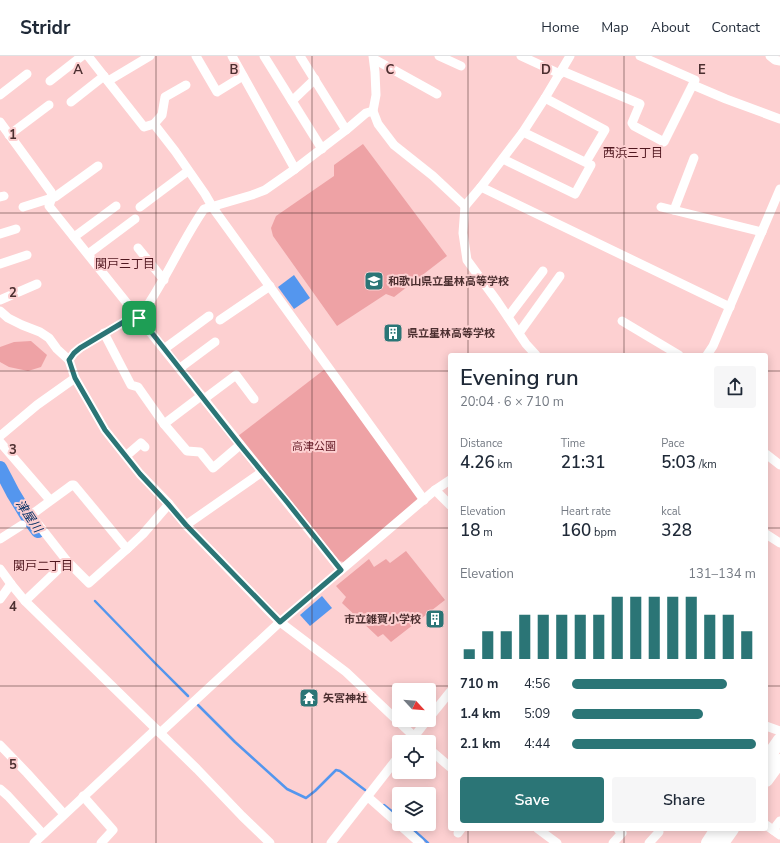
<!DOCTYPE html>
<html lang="en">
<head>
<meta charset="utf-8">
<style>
	:root { --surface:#fff; --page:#f6f6f7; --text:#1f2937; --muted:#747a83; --line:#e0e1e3; --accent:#2b7576 }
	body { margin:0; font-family:"Nunito Sans","Noto Sans JP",sans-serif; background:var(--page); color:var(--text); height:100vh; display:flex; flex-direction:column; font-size:15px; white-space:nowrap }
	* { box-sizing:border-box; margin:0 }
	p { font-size:13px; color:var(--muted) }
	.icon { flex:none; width:22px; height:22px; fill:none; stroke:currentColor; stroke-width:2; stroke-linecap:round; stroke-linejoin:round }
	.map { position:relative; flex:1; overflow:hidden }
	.details { position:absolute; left:448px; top:297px; width:320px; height:478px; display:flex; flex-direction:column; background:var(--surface); border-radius:4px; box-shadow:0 2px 10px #0003 }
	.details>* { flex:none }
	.needle { width:26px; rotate:116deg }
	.buttons { position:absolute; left:392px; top:627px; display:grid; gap:8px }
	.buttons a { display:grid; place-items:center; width:44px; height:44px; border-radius:4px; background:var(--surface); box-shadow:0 2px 10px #0003; font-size:20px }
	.pin { position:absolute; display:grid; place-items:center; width:34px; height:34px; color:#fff; margin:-17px; border-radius:8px; box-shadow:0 2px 6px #0006 }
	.round { display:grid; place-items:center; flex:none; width:42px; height:42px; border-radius:4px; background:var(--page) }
	.summary { display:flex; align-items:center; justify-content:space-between; height:68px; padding:0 12px }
	h1 { font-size:22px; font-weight:600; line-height:30px }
	.stats { display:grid; grid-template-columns:repeat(3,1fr); gap:6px; height:68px; padding:4px 12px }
	.stats div { display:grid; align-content:center }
	.stats b { font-size:17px; font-weight:600 }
	.stats small { font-size:11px; font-weight:400 }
	.stats p { font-size:11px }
	.chart { height:112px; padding:8px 12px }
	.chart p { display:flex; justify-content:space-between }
	.chart svg { width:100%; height:72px; margin-top:4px; stroke:var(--accent); stroke-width:6 }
	.cta { display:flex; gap:8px; margin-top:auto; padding:8px 12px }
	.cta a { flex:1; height:46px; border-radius:4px; background:var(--accent); color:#fff; font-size:16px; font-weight:600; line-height:46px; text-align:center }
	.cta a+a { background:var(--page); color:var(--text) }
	ul { padding:0 12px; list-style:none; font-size:13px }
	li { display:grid; grid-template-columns:64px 48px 1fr; align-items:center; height:30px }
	li i { height:10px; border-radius:5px; background:var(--accent) }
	header { display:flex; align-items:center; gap:24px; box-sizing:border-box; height:56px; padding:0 20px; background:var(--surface); border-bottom:1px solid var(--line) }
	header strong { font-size:19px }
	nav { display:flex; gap:22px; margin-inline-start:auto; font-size:14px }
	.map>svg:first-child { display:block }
	.green { fill:#eea2a5 }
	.water { fill:#5496ee }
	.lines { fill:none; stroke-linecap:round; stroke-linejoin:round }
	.stream { stroke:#5496ee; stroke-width:2.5 }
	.river { stroke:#5496ee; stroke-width:14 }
	.minor { stroke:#fff; stroke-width:9 }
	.primary { stroke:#fff; stroke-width:14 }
	.route-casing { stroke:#fff; stroke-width:8 }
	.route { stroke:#2b7576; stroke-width:5 }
	.grid { fill:none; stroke:#4c2f30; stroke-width:1; stroke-opacity:0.55 }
	.labels { text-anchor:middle; stroke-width:4; stroke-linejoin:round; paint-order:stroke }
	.poi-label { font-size:11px; font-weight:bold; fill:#4c2f30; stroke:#fdd0d1; text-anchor:start }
	.park-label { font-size:11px; fill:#631824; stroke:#fdd0d1 }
	.neighbourhood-label { font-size:12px; fill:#50171f; stroke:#fdd0d1 }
	.water-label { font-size:12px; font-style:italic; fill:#002c62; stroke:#fdd0d1 }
	.grid-label { font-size:13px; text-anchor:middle; font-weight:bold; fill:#4c2f30; stroke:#fdd0d1; stroke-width:4; stroke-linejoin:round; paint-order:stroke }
</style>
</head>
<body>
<header>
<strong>Stridr</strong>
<nav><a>Home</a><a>Map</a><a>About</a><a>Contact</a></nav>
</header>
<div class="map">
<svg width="780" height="787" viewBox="0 0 780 787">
	<rect width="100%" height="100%" fill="#fdd0d1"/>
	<!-- green -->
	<g class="green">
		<path d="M 363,88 L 447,200 L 394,241 L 386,238 L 337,270 L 273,180 L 271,172 L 276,160 L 334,120 L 334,109 Z"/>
		<path d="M 31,285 L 47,299 L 41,311 L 28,315 L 9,311 L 0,306 L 0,291 L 14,286 Z"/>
		<path d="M 325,313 L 419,442 L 417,447 L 344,506 L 339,505 L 238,380 Z"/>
		<path d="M 406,495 L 445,544 L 391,586 L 383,578 L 378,581 L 342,547 L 346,541 L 336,530 L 369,503 L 374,511 L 386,503 L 390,507 Z"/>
	</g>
	<!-- water -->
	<g class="water">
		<path d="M 294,219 L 310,242 L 294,253 L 278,231 Z"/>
		<path d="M 322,540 L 332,552 L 310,570 L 300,559 Z"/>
	</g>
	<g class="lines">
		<!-- stream -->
		<g class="stream">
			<path d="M 95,545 L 155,607 L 188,640"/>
			<path d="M 198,649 L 235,686 L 287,733 L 306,742 L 315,735 L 336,714 L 340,715 L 365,734"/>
			<path d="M 384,749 L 399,761"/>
			<path d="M 407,768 L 428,787"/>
		</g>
		<!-- river -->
		<path class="river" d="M 0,412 L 13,437 L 27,460 L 38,475"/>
		<!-- minor -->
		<g class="minor">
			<path d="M 88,0 L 144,71 L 154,68 L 175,95 L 205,138 L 213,152 L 424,444"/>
			<path d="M 196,0 L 217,36 L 243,20"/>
			<path d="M 232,0 L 295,113"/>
			<path d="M 264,0 L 292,45"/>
			<path d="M 300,0 L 346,74"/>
			<path d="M 373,0 L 375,16 L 376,39 L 373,55 L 378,68 L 394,89 L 433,120 L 465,150"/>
			<path d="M 439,0 L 461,10"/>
			<path d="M 521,0 L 560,18"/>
			<path d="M 770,0 L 775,4 L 780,5"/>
			<path d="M 374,3 L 437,38"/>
			<path d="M 562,15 L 640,48 L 632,67 L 634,70 L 664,86 L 695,24 L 640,0"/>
			<path d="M 315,23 L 292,45 L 322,93"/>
			<path d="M 50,25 L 82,0"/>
			<path d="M 108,25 L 150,0"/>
			<path d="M 693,29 L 726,43 L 780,63"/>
			<path d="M 0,39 L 27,18"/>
			<path d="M 545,42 L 605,74 L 586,106"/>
			<path d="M 71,46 L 104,20"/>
			<path d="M 0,66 L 51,136 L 52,141 L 49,150 L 341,514"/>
			<path d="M 154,68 L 162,59 L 165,41 L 186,29"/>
			<path d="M 9,79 L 49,49"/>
			<path d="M 503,103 L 575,138 L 591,109 L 523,76"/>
			<path d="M 481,131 L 730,251"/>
			<path d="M 0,141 L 4,140"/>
			<path d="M 23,151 L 55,141 L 98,110"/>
			<path d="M 140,151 L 188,115"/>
			<path d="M 661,151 L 762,176"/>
			<path d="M 674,154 L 694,102"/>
			<path d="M 0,178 L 16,173"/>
			<path d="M 74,181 L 116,150"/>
			<path d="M 138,192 L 164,224"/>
			<path d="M 88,198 L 135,163"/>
			<path d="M 0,208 L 27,199"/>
			<path d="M 0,244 L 37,228"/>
			<path d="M 0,255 L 8,262 L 22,269 L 40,276 L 49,282 L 57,293 L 69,304"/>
			<path d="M 137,258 L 80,292 L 74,297 L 69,304 L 75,322 L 105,374 L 140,418 L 169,448 L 186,469 L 269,555 L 280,566 L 346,616 L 420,686"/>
			<path d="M 508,261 L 543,215"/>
			<path d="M 139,262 C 164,228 180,188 204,153 L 252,139 L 265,134 L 295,113 L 346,74 L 366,57 L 373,55"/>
			<path d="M 220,264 L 270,230"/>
			<path d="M 622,265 L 679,299"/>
			<path d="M 104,277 L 131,329 L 138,331 L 164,368 L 187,395 L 200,396 L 213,412 L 240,389"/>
			<path d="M 519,277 L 560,220"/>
			<path d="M 164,293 L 209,260"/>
			<path d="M 536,299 L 526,288 L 497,245 L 467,204 L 463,177 L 465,150 L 481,131 L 523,76 L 545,42 L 570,0"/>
			<path d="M 707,299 L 713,290 L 780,133"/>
			<path d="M 180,312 L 215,286"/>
			<path d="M 204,343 L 236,319 L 254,343"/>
			<path d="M 164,368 L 201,340"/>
			<path d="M 0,380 L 37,349 L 75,322"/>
			<path d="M 0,386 L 50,444"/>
			<path d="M 766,398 L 780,409"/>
			<path d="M 126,400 L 141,387 L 145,391"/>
			<path d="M 72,429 L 74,429 L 127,493 L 89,527 L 67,505 L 31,459 Z"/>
			<path d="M 435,434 L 450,449"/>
			<path d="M 186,469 L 262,416"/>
			<path d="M 766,478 L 780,487"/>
			<path d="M 0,483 L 22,469"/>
			<path d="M 127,493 L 143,478 L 169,448"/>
			<path d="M 0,513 L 11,528 L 25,545 L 197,713 L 242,760 L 270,787"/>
			<path d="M 0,543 L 11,528"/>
			<path d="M 25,545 L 67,505"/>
			<path d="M 429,662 L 450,636"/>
			<path d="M 766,670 L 780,675"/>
			<path d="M 160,677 L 280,566 L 435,434 L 450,424"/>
			<path d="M 410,686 L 427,664"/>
			<path d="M 0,689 L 27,717 L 64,758"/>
			<path d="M 429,693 L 450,711"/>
			<path d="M 0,733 L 8,740 L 43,778"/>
			<path d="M 83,740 L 113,774 L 101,787"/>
			<path d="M 368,741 L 420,787"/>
			<path d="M 766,769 L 780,779"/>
			<path d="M 538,773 L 557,787"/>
			<path d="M 773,774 L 780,765"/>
			<path d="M 458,777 L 461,773"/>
			<path d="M 34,787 L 156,673"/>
			<path d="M 331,787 L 399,700"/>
			<path d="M 613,787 L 622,777 L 618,773"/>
			<path d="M 649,787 L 659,776"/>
		</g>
		<!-- primary -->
		<g class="primary">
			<path d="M 766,704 L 780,684"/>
			<path d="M 766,724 L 780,705"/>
			<path d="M 708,787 L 717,773"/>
			<path d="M 722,787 L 732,773"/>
		</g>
	</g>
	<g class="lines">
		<!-- route casing -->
		<g class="route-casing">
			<path id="route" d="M 137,258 L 240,389 L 287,446 L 341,514 L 280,566 L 186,469 L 168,448 L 140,418 L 105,374 L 75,322 L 69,304 L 74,297 L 80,292 Z"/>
		</g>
		<!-- route -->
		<use href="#route" class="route"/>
	</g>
	<!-- grid -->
	<path class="grid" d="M 156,0 L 156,787M 312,0 L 312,787M 468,0 L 468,299M 624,0 L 624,299M 0,157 L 780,157M 0,315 L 450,315M 766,315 L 780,315M 0,472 L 450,472M 766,472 L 780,472M 0,630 L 450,630M 766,630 L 780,630M 468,773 L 468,787M 624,773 L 624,787"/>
	<!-- icons -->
	<defs>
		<g id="school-square" transform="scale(1)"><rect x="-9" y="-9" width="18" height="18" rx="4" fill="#2b7576" stroke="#fdd0d1"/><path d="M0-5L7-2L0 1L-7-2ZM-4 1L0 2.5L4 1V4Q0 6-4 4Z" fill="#fff"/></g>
		<g id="building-square" transform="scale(1)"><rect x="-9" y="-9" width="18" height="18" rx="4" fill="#2b7576" stroke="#fdd0d1"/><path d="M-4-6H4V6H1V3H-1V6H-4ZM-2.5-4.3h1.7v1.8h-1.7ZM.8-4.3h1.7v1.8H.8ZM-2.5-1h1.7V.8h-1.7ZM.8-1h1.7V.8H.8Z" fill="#fff"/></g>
		<g id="temple-square" transform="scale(1)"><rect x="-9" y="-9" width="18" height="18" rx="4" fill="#2b7576" stroke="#fdd0d1"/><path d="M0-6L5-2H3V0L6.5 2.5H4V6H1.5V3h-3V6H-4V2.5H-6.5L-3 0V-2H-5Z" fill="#fff"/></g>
	</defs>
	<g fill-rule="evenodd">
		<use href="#school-square" x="374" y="225"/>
		<use href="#building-square" x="393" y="277"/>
		<use href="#building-square" x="435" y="563"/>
		<use href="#temple-square" x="309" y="642"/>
	</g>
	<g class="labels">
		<!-- poi labels -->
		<g class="poi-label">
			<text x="388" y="229">和歌山県立星林高等学校</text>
			<text x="407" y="281">県立星林高等学校</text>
			<text x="421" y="567" text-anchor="end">市立雑賀小学校</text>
			<text x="323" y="646">矢宮神社</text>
		</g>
		<!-- park labels -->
		<g class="park-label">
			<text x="314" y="394">高津公園</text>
		</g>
		<!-- neighbourhood labels -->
		<g class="neighbourhood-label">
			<text x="633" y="101">西浜三丁目</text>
			<text x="125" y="212">関戸三丁目</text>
			<text x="43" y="514">関戸二丁目</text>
		</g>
		<!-- water labels -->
		<g class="water-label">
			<text transform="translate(29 460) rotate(56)" y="4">津屋川</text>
		</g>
	</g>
	<g class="grid-label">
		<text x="78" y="18">A</text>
		<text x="234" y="18">B</text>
		<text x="390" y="18">C</text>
		<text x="546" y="18">D</text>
		<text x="702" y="18">E</text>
		<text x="13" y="83">1</text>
		<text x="13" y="241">2</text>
		<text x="13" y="398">3</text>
		<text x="13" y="555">4</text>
		<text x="13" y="713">5</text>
	</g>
</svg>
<div class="buttons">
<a><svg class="needle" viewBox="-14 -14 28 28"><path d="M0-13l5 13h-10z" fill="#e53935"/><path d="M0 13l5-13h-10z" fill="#747a83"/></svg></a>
<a><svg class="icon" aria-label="locate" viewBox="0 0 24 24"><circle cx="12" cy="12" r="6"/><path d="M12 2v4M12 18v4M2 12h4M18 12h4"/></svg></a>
<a><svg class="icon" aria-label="layers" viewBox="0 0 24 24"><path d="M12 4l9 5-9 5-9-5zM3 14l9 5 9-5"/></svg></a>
</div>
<div class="pin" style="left:139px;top:262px;background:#1e9e55"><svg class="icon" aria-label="arrive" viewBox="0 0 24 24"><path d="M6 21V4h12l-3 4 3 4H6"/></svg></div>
<section class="details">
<div class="summary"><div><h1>Evening run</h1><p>20:04 · 6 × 710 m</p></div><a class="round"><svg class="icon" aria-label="share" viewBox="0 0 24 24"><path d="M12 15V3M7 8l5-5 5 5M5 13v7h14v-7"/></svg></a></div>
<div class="stats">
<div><p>Distance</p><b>4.26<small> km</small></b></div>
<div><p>Time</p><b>21:31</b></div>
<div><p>Pace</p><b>5:03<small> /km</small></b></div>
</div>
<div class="stats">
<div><p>Elevation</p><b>18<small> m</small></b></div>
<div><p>Heart rate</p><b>160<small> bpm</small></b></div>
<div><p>kcal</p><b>328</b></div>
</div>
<div class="chart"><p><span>Elevation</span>131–134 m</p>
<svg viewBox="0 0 160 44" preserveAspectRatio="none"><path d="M5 44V38M15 44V27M25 44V27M35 44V17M45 44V17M55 44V17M65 44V17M75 44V17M85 44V6M95 44V6M105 44V6M115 44V6M125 44V6M135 44V17M145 44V17M155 44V27"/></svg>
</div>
<ul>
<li><b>710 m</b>4:56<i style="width:84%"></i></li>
<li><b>1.4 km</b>5:09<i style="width:71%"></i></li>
<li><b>2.1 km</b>4:44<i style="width:100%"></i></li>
</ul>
<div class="cta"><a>Save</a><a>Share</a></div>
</section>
</div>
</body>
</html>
